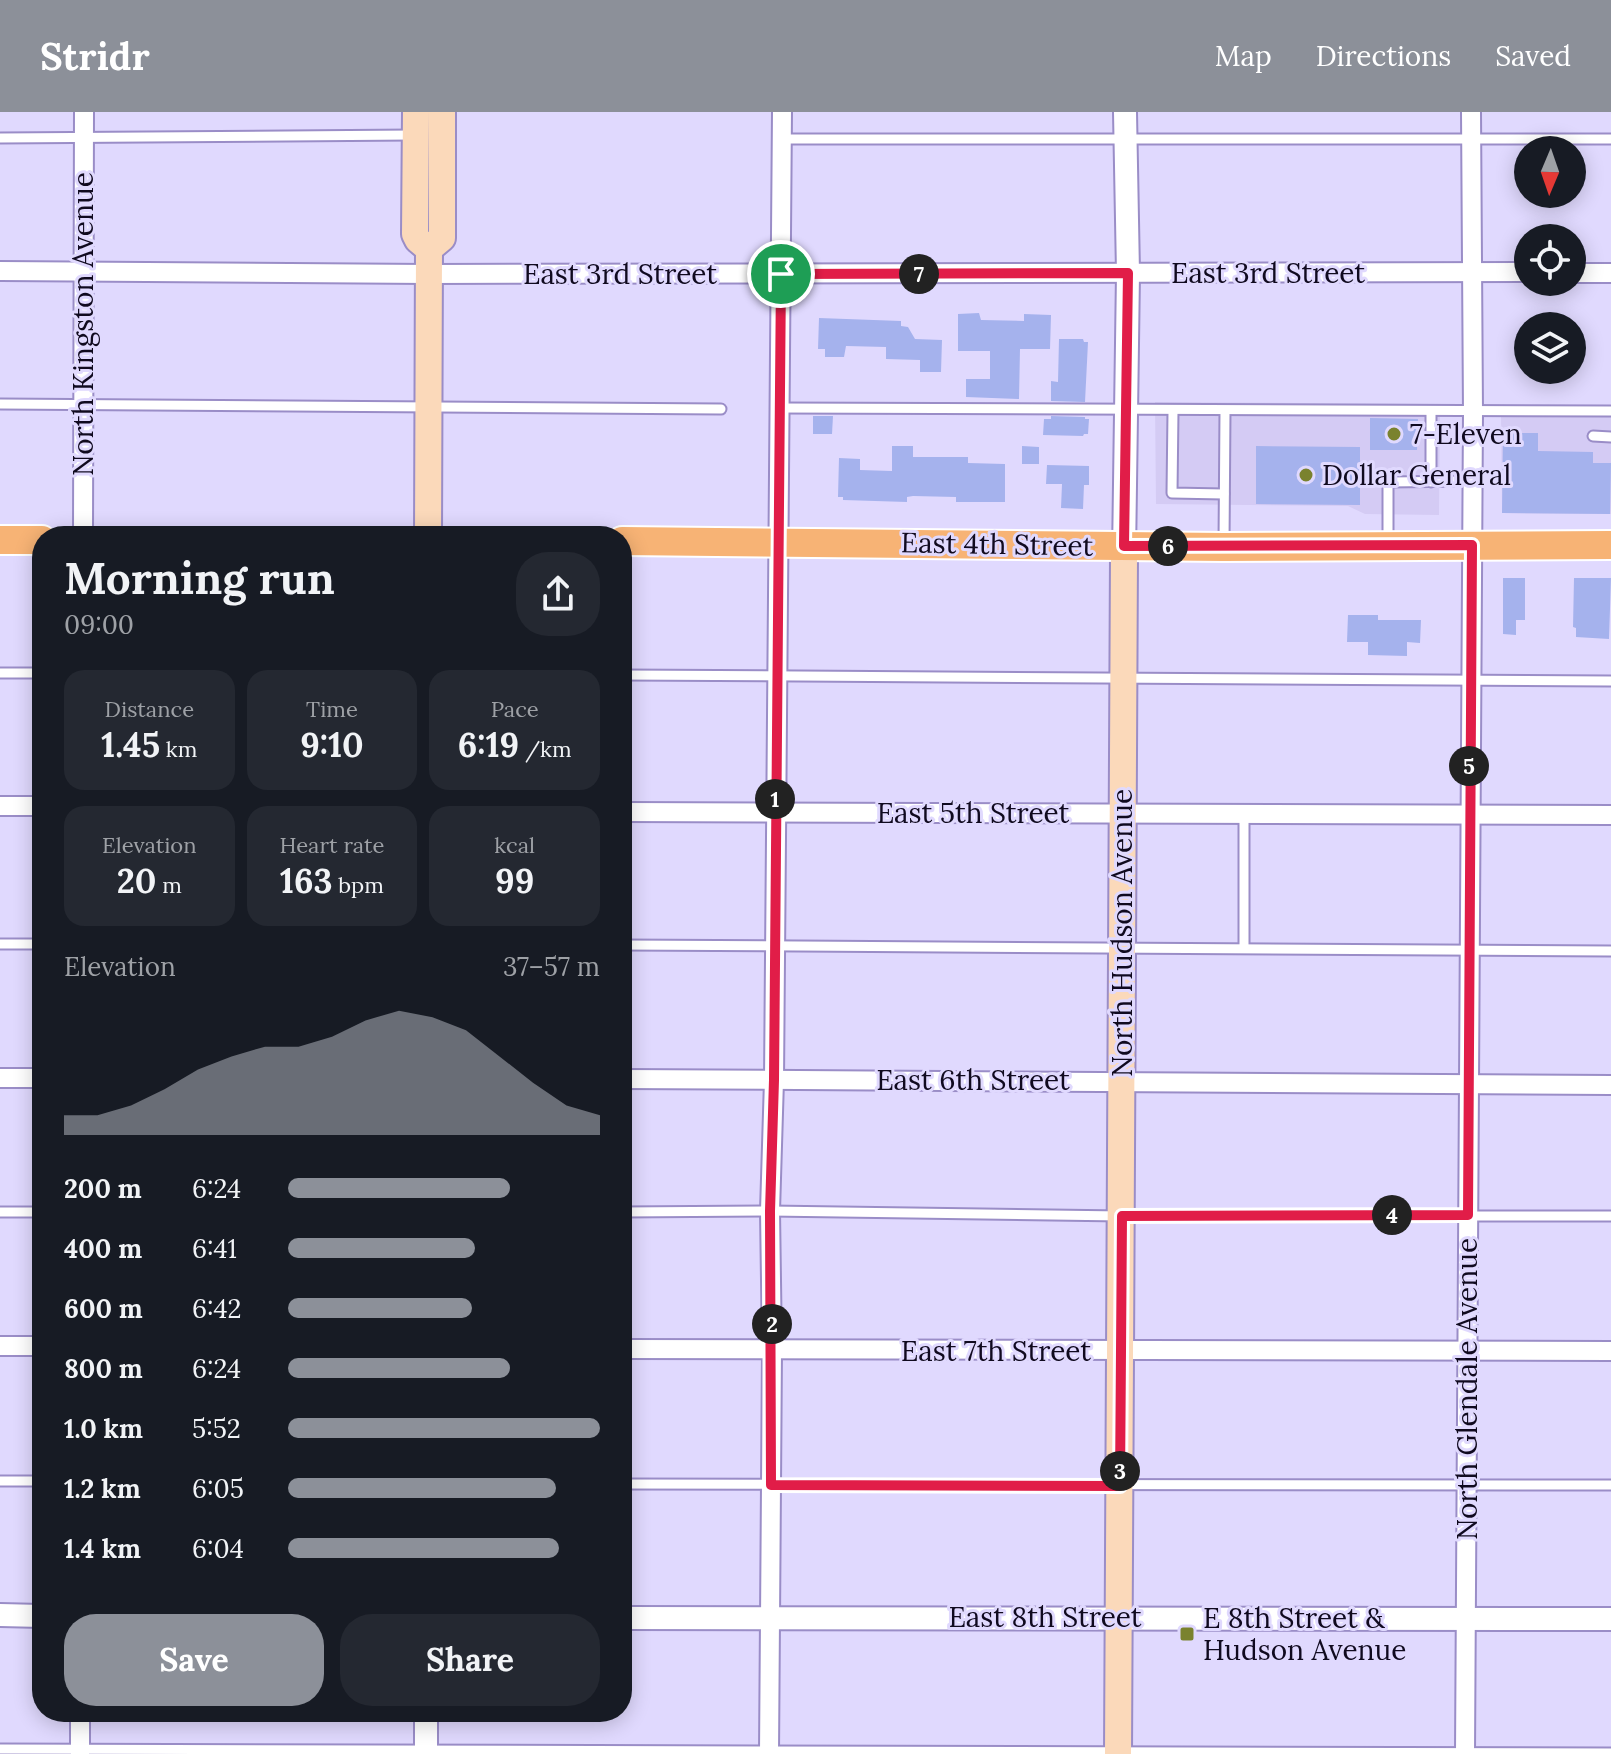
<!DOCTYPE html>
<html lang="en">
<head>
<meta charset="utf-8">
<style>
	:root { --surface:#171b24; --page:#242831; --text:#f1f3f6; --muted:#9ea1a6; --accent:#8c9099 }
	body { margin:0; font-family:Lora,serif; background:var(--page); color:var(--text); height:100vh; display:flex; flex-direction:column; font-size:30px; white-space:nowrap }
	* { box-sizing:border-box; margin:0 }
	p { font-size:26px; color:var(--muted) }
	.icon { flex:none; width:44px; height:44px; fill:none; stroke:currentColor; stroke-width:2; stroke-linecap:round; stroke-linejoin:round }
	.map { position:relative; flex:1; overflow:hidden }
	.sheet { position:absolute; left:32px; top:414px; width:600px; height:1196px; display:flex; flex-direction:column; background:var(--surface); border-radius:32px; box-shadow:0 4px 20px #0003 }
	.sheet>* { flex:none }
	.needle { width:52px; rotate:182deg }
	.buttons { position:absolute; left:1514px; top:24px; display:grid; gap:16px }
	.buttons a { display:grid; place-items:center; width:72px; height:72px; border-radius:50%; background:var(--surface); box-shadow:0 4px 20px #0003; font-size:40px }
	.pin { position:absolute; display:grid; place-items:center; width:68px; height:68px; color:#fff; margin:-34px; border:4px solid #fff; border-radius:50%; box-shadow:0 2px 8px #0007 }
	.km { position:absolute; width:40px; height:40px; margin:-20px; border-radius:50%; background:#222; color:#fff; font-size:22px; line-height:40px; text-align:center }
	.round { display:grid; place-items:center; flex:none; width:84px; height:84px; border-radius:32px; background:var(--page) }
	.headline { display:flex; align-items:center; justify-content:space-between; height:136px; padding:0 32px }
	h1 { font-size:44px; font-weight:800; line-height:60px }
	.figures { display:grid; grid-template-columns:repeat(3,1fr); gap:12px; height:136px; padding:8px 32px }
	.figures div { display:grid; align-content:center; border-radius:20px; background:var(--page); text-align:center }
	.figures b { font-size:34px; font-weight:800 }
	.figures small { font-size:22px; font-weight:400 }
	.figures p { font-size:22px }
	.chart { height:224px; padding:16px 32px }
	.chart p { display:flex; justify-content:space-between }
	.chart svg { width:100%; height:144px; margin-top:8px; fill:var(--accent); opacity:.7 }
	.primary-button { display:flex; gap:16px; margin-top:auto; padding:16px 32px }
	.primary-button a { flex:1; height:92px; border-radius:32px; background:var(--accent); color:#fff; font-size:32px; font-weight:800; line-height:92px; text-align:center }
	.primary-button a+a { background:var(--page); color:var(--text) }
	ul { padding:0 32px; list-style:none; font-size:26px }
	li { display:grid; grid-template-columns:128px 96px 1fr; align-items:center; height:60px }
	li i { height:20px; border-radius:10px; background:var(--accent) }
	header { display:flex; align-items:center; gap:48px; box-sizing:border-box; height:112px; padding:0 40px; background:var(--accent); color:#fff }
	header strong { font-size:38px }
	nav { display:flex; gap:44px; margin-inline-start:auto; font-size:28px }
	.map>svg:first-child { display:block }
	.built { fill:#d4cbf4 }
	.building { fill:#a5b2ed }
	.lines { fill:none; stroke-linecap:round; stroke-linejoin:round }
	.service-casing { stroke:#9a8dc7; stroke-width:13 }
	.minor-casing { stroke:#9a8dc7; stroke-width:22 }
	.tertiary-casing { stroke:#9a8dc7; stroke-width:26 }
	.secondary-casing { stroke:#9a8dc7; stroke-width:30 }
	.primary-casing { stroke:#fff; stroke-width:32 }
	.service { stroke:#fff; stroke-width:9 }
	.minor { stroke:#fff; stroke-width:18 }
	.tertiary { stroke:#fff; stroke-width:22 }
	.secondary { stroke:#fbd9ba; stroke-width:26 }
	.primary { stroke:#f7b375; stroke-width:28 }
	.route-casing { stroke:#fff; stroke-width:16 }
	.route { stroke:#e11d48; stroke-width:10 }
	.poi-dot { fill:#7a822e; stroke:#e0d9fe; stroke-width:3 }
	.labels { text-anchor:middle; stroke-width:6; stroke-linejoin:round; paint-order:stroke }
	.street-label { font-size:28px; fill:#100a1f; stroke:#e0d9fe }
	.poi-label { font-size:28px; fill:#100a1f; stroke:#e0d9fe; text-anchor:start }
</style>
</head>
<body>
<header>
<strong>Stridr</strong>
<nav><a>Map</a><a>Directions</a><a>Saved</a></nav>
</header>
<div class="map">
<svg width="1611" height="1642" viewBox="0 0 1611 1642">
	<rect width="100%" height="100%" fill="#e0d9fe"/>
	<!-- built -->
	<g class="built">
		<path d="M 1155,290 L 1440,292 L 1439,403 L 1365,402 L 1348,394 L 1156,392 Z"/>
		<path d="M 1501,303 L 1611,303 L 1611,402 L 1502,401 Z"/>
	</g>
	<!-- building -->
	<g class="building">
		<path d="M 979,201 L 981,208 L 1024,209 L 1024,202 L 1051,203 L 1050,237 L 1020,237 L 1019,287 L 966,285 L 966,267 L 990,267 L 990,239 L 958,239 L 958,202 Z"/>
		<path d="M 819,206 L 901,209 L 901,214 L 908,215 L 915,227 L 942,228 L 941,260 L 920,260 L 920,248 L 886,247 L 886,235 L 846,234 L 844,245 L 825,245 L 825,237 L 818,237 Z"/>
		<path d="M 1059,227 L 1083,227 L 1084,230 L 1088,230 L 1085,290 L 1051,289 L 1051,269 L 1058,270 Z"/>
		<path d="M 813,304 L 833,304 L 832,322 L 813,322 Z"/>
		<path d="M 1051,304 L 1085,305 L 1085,307 L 1089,307 L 1088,322 L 1084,322 L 1083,324 L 1043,323 L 1044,307 L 1051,307 Z"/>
		<path d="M 1370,306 L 1418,307 L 1417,338 L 1370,338 Z"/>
		<path d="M 1503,321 L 1538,321 L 1538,339 L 1593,340 L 1593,351 L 1611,351 L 1610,402 L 1502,401 Z"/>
		<path d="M 892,334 L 913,334 L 913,345 L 968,345 L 968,351 L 1005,352 L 1005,390 L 956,390 L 956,385 L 913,384 L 907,385 L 907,390 L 843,388 L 843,385 L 838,385 L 839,346 L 860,347 L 860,358 L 892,359 Z"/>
		<path d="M 1022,334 L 1039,335 L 1039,352 L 1022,352 Z"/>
		<path d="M 1256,334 L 1360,335 L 1360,393 L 1256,392 Z"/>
		<path d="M 1047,353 L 1089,354 L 1089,373 L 1084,373 L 1083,397 L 1061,396 L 1062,372 L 1046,372 Z"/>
		<path d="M 1503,466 L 1525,466 L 1525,508 L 1516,508 L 1516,523 L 1503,522 Z"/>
		<path d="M 1574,466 L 1611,466 L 1609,527 L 1576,525 L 1576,516 L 1573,515 Z"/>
		<path d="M 1348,503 L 1378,503 L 1378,508 L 1421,508 L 1420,531 L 1407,530 L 1407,544 L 1368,543 L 1368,530 L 1347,530 Z"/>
	</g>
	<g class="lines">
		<!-- service casing -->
		<g class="service-casing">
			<g id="service">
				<path d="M 0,26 L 413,23"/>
				<path d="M 782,27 L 1611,27"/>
				<path d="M 0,292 L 721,297"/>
				<path d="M 779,296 L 1611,299"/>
				<path d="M 1173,299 L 1172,381 L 1224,382"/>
				<path d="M 1593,324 L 1611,325"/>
				<path d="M 1431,370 L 1431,300"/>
				<path d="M 1224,432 L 1225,299"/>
				<path d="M 1388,432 L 1388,370 L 1471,369"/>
				<path d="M 0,561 L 42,561"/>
				<path d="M 622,563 L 1611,569"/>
				<path d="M 0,832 L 42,832"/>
				<path d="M 622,833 L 1611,839"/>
				<path d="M 1244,836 L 1244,702"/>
				<path d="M 0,1100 L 42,1100"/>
				<path d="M 622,1100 L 770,1099 L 1122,1104 L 1611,1104"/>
				<path d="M 0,1369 L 42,1369"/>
				<path d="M 622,1372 L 1611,1373"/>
				<path d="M 0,1637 L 1611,1641"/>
			</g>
		</g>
		<!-- minor casing -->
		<g class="minor-casing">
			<g id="minor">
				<path d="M 0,159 L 429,162 L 1528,160"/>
				<path d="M 1572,161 L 1611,161"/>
				<path d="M 83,424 L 84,0"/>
				<path d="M 0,694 L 42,694"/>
				<path d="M 622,700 L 1611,703"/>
				<path d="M 0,966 L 42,966"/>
				<path d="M 622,967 L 1611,973"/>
				<path d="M 0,1234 L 42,1234"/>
				<path d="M 622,1237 L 1611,1239"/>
				<path d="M 80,1642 L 80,1600"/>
				<path d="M 769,1642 L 772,1238 L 770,1099 L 774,968 L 782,0"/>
				<path d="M 1465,1642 L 1473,300 L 1471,0"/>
			</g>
		</g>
		<!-- tertiary casing -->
		<g class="tertiary-casing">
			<g id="tertiary">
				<path d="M 1124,443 L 1128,161 L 1125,0"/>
				<path d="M 0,1503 L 42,1504"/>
				<path d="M 622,1506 L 1611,1507"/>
				<path d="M 426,1642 L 426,1600"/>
			</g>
		</g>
		<!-- secondary casing -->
		<g class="secondary-casing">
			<g id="secondary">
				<path d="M 416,0 L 415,122 L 418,128 L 429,137"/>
				<path d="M 429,137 L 442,126 L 442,0"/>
				<path d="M 428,424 L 429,137"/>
				<path d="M 1118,1642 L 1124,443"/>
			</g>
		</g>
		<!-- primary casing -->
		<g class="primary-casing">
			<g id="primary">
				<path d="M 0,428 L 42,428"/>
				<path d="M 622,429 L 1224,435 L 1611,433"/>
			</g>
		</g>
		<!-- service -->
		<use href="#service" class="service"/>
		<!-- minor -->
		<use href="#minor" class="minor"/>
		<!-- tertiary -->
		<use href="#tertiary" class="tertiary"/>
		<!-- secondary -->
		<use href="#secondary" class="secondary"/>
		<!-- primary -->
		<use href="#primary" class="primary"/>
	</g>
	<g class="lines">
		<!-- route casing -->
		<g class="route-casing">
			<path id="route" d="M 1128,161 L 1124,434 L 1472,433 L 1468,1103 L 1122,1104 L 1120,1374 L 771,1373 L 770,1099 L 774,968 L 781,162 Z"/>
		</g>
		<!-- route -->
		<use href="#route" class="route"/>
	</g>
	<!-- markers -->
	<g class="poi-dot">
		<circle cx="1394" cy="322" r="8"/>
		<circle cx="1306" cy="363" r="8"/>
		<rect x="1179" y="1514" width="16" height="16" rx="4"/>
	</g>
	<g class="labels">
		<!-- street labels -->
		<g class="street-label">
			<text x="1268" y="171">East 3rd Street</text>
			<text x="620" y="172">East 3rd Street</text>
			<text transform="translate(83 212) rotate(-90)" y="10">North Kingston Avenue</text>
			<text transform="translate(997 432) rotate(1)" y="10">East 4th Street</text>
			<text x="973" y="711">East 5th Street</text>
			<text transform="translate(1122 821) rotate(-90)" y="10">North Hudson Avenue</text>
			<text x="973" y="978">East 6th Street</text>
			<text x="996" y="1249">East 7th Street</text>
			<text transform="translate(1467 1277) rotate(-90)" y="10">North Glendale Avenue</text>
			<text x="1045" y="1515">East 8th Street</text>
		</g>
		<!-- poi labels -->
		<g class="poi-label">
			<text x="1410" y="332">7-Eleven</text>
			<text x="1322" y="373">Dollar General</text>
			<text x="1203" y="1516">E 8th Street &amp;<tspan x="1203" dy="32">Hudson Avenue</tspan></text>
		</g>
	</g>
</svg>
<div class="buttons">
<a><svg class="needle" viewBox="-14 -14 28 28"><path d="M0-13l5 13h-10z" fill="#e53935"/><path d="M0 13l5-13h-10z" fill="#9ea1a6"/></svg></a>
<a><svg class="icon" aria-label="locate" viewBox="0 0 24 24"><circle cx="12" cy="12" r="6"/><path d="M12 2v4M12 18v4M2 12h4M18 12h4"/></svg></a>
<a><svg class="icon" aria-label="layers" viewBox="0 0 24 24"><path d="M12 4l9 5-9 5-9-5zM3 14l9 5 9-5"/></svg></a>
</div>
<div class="pin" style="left:781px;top:162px;background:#1e9e55"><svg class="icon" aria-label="arrive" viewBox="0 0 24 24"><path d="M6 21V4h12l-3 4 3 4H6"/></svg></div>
<b class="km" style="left:775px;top:687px">1</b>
<b class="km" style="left:772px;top:1212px">2</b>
<b class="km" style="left:1120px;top:1359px">3</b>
<b class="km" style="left:1392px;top:1103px">4</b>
<b class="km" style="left:1469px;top:654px">5</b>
<b class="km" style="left:1168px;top:434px">6</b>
<b class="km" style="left:919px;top:162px">7</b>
<section class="sheet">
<div class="headline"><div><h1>Morning run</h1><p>09:00</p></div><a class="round"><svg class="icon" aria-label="share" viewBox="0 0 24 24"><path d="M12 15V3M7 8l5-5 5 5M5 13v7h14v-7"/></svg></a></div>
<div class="figures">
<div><p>Distance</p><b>1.45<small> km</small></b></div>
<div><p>Time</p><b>9:10</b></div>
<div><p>Pace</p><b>6:19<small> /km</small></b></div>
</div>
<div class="figures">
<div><p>Elevation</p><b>20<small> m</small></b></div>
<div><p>Heart rate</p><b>163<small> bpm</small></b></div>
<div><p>kcal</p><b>99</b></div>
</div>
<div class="chart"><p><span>Elevation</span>37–57 m</p>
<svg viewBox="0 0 160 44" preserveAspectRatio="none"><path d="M0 44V38L10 38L20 35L30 30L40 24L50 20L60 17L70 17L80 14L90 9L100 6L110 8L120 12L130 20L140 28L150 35L160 38V44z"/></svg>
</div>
<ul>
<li><b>200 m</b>6:24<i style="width:71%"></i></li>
<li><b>400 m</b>6:41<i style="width:60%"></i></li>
<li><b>600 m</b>6:42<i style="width:59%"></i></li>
<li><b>800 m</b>6:24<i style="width:71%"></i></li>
<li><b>1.0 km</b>5:52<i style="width:100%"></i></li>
<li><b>1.2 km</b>6:05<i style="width:86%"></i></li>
<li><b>1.4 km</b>6:04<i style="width:87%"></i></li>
</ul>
<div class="primary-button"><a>Save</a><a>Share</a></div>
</section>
</div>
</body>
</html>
